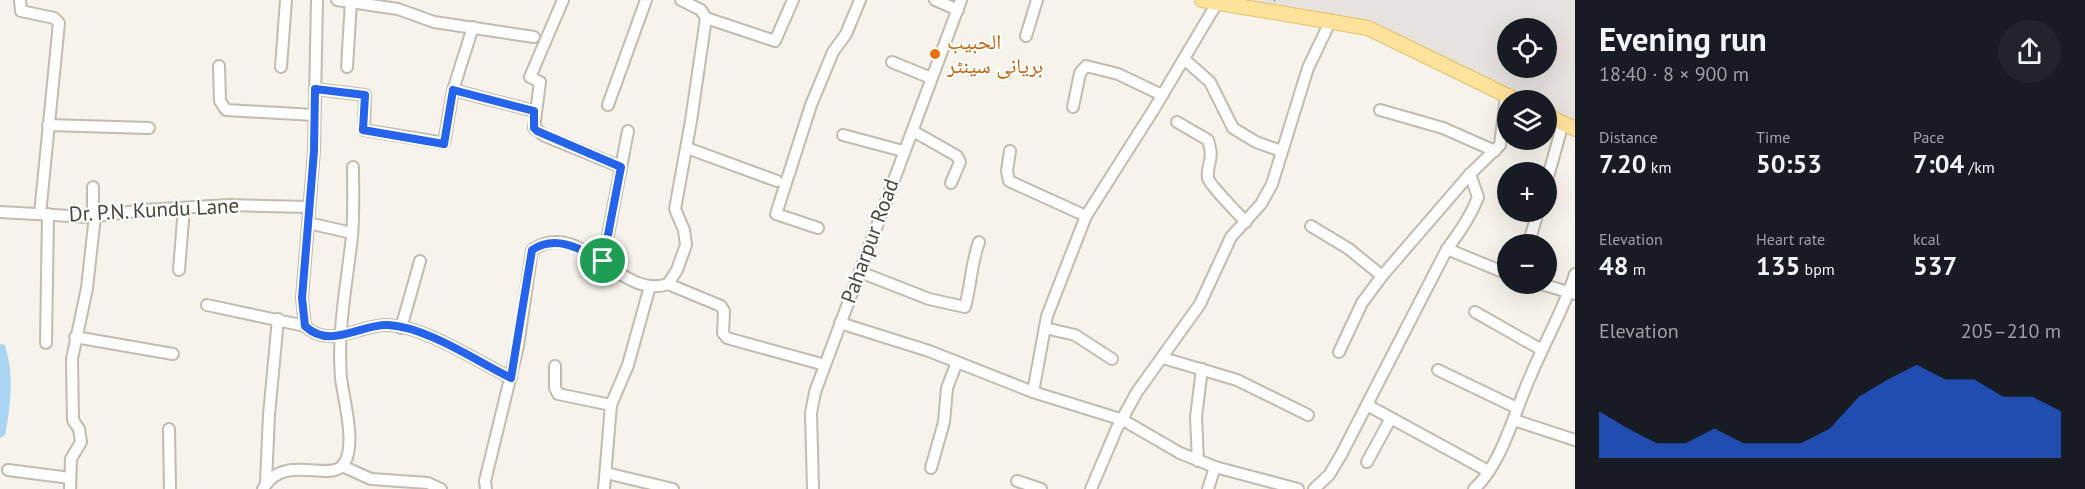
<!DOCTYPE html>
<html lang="en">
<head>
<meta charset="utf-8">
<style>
	:root { --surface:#171b24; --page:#20242c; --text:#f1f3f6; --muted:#9ea1a6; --accent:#2563eb }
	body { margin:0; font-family:"PT Sans","Noto Naskh Arabic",sans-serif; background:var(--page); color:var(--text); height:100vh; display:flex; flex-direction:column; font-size:22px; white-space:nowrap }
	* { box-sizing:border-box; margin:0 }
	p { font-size:20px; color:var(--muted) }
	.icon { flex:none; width:33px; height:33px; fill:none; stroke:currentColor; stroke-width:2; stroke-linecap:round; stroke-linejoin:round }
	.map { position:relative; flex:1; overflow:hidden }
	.sheet { display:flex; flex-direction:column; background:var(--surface); width:510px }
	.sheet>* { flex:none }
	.tools { position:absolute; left:1497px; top:18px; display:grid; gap:12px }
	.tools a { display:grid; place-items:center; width:60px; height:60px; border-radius:50%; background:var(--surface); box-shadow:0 6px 24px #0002; font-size:30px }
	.pin { position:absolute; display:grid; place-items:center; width:51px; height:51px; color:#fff; margin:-26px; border:3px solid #fff; border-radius:50%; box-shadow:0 2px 6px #0007 }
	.round { display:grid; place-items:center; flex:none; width:63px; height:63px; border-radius:32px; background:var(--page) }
	.head { display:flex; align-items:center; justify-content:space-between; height:102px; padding:0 24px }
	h1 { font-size:33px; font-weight:700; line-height:45px }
	.metrics { display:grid; grid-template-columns:repeat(3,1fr); gap:9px; height:102px; padding:6px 24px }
	.metrics div { display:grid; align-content:center }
	.metrics b { font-size:26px; font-weight:700 }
	.metrics small { font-size:16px; font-weight:400 }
	.metrics p { font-size:16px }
	.chart { height:168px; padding:12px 24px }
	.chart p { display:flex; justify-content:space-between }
	.chart svg { width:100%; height:108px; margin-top:6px; fill:var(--accent); opacity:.7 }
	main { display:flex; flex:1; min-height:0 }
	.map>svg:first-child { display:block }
	.industrial { fill:#e6e2dd; fill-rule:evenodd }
	.water { fill:#a9d4f2 }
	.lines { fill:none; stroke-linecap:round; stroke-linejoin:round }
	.minor-casing { stroke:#c2bbae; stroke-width:14 }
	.major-casing { stroke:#e6c16a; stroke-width:16 }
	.minor { stroke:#fff; stroke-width:10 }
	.major { stroke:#ffe39c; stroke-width:14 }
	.rail { stroke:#9a9a9a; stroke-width:2; stroke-dasharray:8 8; stroke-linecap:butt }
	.route-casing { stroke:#fff; stroke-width:12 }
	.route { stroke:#2563eb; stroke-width:8 }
	.food-dot { fill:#e8710a; stroke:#fff; stroke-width:2 }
	.labels { text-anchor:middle; stroke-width:4.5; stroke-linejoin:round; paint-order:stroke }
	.food-label { font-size:21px; fill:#c56008; stroke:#fff; text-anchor:start }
	.street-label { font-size:21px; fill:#4b4439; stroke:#fff }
</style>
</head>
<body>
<main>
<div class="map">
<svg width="1575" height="489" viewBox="0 0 1575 489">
	<rect width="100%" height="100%" fill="#f6f3ec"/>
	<!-- industrial -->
	<path class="industrial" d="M 1225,0 L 1575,0 L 1575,122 L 1547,108 L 1546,100 L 1531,100 L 1367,22 ZM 1508,28 L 1546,28 L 1546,68 L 1508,68 Z"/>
	<!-- water -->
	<path class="water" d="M 0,344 L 5,345 C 14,377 11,403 5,435 L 0,438 Z"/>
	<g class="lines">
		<!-- minor casing -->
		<g class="minor-casing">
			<g id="minor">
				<path d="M 20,0 L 21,11 L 54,18 L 59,23 L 40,214"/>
				<path d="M 317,0 L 314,151 L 302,298 L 305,326 C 330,350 360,324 388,325 C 427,327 476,361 511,378"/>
				<path d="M 337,0 L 398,9 L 434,22 L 534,37"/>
				<path d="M 563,0 L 530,77 L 540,82 L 534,128 L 545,136 L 621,167"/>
				<path d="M 935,0 L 958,10"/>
				<path d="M 706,18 L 775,41 L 793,0"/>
				<path d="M 1026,36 L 1037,0"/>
				<path d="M 1184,59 L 1210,82 L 1233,128 L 1256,142 L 1281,151"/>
				<path d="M 892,62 L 931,78"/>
				<path d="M 219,66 L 220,101 L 226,110 L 314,115"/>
				<path d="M 281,67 L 286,0"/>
				<path d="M 347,67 L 351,1"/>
				<path d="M 315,89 L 365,95 L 364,130 L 444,143 L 453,90 L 473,27"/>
				<path d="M 453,90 L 534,111"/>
				<path d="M 608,105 L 646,0"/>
				<path d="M 1073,107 L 1080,73 L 1086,66 L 1118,74 L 1162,95"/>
				<path d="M 1380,110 L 1443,128 L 1495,151"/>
				<path d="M 1177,122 L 1208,140 C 1215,162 1206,163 1208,178 C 1209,184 1239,215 1246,222"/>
				<path d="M 48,125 L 149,128"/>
				<path d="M 913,131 L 957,156 L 960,162 L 951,183"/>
				<path d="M 843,135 L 903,151"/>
				<path d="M 687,148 L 777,181"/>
				<path d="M 1010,151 L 1007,171 L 1009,181 L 1086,216"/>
				<path d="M 1546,184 L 1563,123"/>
				<path d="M 0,212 L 88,217 L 145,210 L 229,205 L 308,207"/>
				<path d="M 93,216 L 93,187"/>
				<path d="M 308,223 L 352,233"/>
				<path d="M 1311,226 L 1349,249 L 1382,276"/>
				<path d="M 818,228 L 776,214 L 811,105 L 833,52 L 846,34 L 860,0"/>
				<path d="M 1529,242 L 1538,212"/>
				<path d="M 1447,249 L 1508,274"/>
				<path d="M 603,261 L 628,131"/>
				<path d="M 179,270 L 184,208"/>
				<path d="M 860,272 L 929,299 L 965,307 C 971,285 971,264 979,242"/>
				<path d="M 668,284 L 721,306 L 724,311 L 723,333 L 727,338 L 825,365"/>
				<path d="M 1541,284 L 1575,294"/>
				<path d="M 207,305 L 305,326"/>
				<path d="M 1475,312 L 1542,350"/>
				<path d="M 840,323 L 929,351 L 1033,392 L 1123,420 L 1180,453 L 1215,467 L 1298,489"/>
				<path d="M 401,328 L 420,261"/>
				<path d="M 1045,328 L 1075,335 L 1112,359"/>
				<path d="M 75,337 L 173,354"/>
				<path d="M 46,343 L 48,214"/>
				<path d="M 1339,352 L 1362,303 L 1382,276 L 1470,174 L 1500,145 L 1506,96"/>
				<path d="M 1163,358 L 1237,380 L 1308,415"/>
				<path d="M 555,366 L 555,388 L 558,394 L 611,405"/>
				<path d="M 1438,370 L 1517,408"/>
				<path d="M 1033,392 L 1047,316 L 1086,216 L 1154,109 L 1217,3"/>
				<path d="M 1367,405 L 1488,471"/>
				<path d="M 1514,420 L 1575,440"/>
				<path d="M 169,429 L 170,489"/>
				<path d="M 1198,461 L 1196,417 L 1202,369"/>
				<path d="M 1367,462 L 1391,418"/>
				<path d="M 342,466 L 371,479 L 428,483 L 441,489"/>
				<path d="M 931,468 L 944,422 L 947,388 L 957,362"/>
				<path d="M 8,470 L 70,478"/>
				<path d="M 606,473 L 673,489"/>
				<path d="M 1017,481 L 1041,489"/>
				<path d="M 266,482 L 269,415 L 278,319"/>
				<path d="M 70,489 L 71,459 L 81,442 L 79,429 L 73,420 L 72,359 L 87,288 L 95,216"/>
				<path d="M 263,489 C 282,454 326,480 341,467 C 359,451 343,398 341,378 C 337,330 347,283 352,236 C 354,213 353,190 353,167"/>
				<path d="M 486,489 L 485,481 L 518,346 L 532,250 C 581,216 620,301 668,284 L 677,270 L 686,245 L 684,230 L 675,209 L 691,121 L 706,18 L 701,10 L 681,0"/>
				<path d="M 604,489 L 611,405 L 628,365 L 650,286"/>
				<path d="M 813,489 L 811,413 L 815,392 L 961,0"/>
				<path d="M 1091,489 L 1117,428 L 1137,392 L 1200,304 L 1231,237 L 1261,204 L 1272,184 L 1308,68 L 1331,20"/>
				<path d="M 1208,489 L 1215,467"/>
				<path d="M 1314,489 L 1329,475 L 1341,455 L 1447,249 C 1460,232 1471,216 1478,197 L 1470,174"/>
				<path d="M 1474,489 C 1503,463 1515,409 1531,375 C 1545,341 1564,309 1575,274"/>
			</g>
		</g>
		<!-- major casing -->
		<g class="major-casing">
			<g id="major">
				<path d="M 1202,0 L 1368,28 L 1516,100"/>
				<path d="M 1546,115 L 1575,129"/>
			</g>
		</g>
		<!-- minor -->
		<use href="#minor" class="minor"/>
		<!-- major -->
		<use href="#major" class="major"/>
		<!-- rail -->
		<path class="rail" d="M 1274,1 L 1275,0"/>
	</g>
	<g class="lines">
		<!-- route casing -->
		<g class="route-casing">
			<path id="route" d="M 315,89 L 365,95 L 363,130 L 444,144 L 453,90 L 534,111 L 534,128 L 537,131 L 621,167 L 603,261 C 581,249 556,234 532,250 L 511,378 C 476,361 427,327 388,325 C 360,324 330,350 305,326 L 302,298 L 314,151 Z"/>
		</g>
		<!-- route -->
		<use href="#route" class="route"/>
	</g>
	<!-- markers -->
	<circle class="food-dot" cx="935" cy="54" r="6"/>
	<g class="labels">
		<!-- food labels -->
		<g class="food-label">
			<text x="947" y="49">الحبیب<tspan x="947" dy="24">بریانی سینٹر</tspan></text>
		</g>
		<!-- street labels -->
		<g class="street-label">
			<text transform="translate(154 210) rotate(-3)" y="7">Dr. P.N. Kundu Lane</text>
			<text transform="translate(870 241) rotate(-70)" y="7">Paharpur Road</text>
		</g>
	</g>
</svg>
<div class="tools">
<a><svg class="icon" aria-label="locate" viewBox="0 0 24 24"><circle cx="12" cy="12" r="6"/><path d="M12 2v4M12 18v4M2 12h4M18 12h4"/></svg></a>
<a><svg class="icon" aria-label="layers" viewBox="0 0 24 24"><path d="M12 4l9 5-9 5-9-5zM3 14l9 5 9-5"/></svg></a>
<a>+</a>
<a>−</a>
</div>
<div class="pin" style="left:603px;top:261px;background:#1e9e55"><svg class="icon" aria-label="arrive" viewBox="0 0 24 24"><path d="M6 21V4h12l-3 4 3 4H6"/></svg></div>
</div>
<section class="sheet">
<div class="head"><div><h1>Evening run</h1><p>18:40 · 8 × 900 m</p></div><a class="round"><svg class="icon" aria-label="share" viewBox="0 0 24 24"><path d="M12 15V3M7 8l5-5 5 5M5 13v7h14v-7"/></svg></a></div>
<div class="metrics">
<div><p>Distance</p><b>7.20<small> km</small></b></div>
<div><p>Time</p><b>50:53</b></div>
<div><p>Pace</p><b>7:04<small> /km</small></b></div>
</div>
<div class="metrics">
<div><p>Elevation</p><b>48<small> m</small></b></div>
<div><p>Heart rate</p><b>135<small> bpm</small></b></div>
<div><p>kcal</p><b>537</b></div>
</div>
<div class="chart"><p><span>Elevation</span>205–210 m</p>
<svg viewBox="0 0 160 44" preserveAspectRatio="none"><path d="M0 44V25L10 32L20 38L30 38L40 32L50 38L60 38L70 38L80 32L90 19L100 12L110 6L120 12L130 12L140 19L150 19L160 25V44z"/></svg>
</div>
</section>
</main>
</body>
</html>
